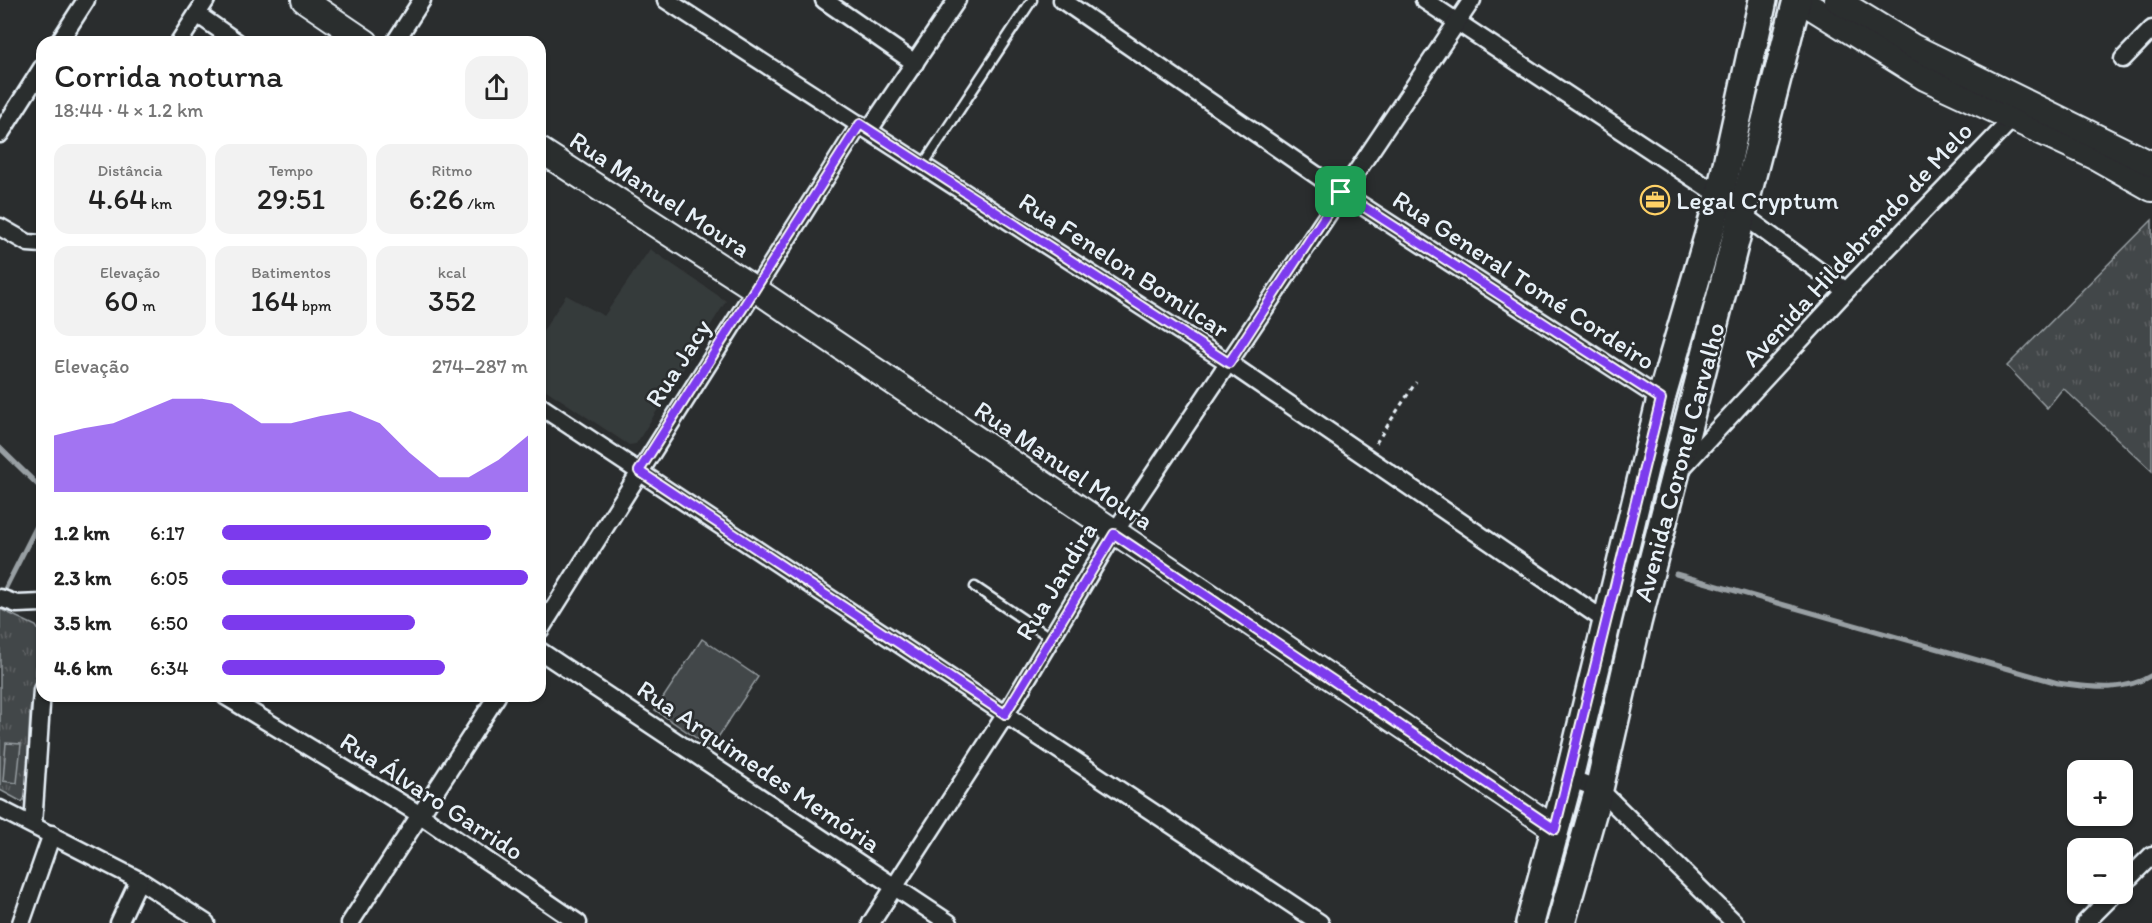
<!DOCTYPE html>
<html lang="pt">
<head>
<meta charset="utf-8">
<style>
	:root { --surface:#fff; --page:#f2f2f2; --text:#222; --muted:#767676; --accent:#7c3aed }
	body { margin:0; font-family:Itim,sans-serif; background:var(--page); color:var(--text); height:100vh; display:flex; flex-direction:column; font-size:22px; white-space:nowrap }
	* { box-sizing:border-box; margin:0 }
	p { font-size:20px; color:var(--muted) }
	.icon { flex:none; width:33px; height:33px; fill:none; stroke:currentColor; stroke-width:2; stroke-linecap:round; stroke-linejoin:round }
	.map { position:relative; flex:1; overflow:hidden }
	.drawer { position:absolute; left:36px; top:36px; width:510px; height:666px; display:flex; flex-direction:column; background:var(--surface); border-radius:18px; box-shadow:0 2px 4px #0004 }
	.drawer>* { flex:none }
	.tools { position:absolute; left:2067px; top:760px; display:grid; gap:12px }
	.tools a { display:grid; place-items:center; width:66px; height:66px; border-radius:12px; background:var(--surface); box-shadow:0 2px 4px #0004; font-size:30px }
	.pin { position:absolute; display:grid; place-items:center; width:51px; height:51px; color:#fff; margin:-26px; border-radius:12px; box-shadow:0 3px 9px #0006 }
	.round { display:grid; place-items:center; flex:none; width:63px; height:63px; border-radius:18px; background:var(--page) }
	.headline { display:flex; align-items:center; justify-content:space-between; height:102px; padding:0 18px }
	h1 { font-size:33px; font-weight:600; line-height:45px }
	.stats { display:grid; grid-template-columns:repeat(3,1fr); gap:9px; height:102px; padding:6px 18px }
	.stats div { display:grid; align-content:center; border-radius:15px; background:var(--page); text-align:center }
	.stats b { font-size:30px; font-weight:600 }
	.stats small { font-size:16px; font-weight:400 }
	.stats p { font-size:16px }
	.chart { height:168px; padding:12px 18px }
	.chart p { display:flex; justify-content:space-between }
	.chart svg { width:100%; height:108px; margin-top:6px; fill:var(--accent); opacity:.7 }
	ul { padding:0 18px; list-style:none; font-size:20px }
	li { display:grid; grid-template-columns:96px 72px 1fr; align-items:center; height:45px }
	li i { height:15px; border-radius:8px; background:var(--accent) }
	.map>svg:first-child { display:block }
	.built { fill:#363a3b }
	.grass { fill:url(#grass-tufts); stroke:#959ca0; stroke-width:1.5 }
	.pitch { fill:#424648; stroke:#959ca0; stroke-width:1.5 }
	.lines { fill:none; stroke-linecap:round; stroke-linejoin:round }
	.stream { stroke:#989fa3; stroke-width:5 }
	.lane-casing { stroke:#e8f1f8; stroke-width:13 }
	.street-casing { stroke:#e8f1f8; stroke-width:21 }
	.secondary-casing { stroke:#e8f1f8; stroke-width:28 }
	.primary-casing { stroke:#e8f1f8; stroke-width:32 }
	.path { stroke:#e8f1f8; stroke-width:3; stroke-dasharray:4.5 4.5; stroke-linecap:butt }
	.lane { stroke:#2a2d2e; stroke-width:8 }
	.street { stroke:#2a2d2e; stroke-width:16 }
	.secondary { stroke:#2a2d2e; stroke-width:24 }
	.primary { stroke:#2a2d2e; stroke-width:27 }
	.route-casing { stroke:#fff; stroke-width:12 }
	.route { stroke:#7c3aed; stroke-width:8 }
	.labels { text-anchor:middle; stroke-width:5; stroke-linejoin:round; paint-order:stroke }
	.street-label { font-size:26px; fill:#e8f1f8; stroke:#2a2d2e }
	.poi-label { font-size:26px; fill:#e8f1f8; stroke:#2a2d2e; text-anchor:start }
</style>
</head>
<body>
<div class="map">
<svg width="2152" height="923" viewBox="0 0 2152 923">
	<defs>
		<pattern id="grass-tufts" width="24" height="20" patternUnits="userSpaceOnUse" patternTransform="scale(1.5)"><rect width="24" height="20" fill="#424648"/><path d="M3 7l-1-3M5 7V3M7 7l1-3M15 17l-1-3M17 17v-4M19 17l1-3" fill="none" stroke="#5d6163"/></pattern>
	</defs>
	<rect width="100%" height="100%" fill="#2a2d2e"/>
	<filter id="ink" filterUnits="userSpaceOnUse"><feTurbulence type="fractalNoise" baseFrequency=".0167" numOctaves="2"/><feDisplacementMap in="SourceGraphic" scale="12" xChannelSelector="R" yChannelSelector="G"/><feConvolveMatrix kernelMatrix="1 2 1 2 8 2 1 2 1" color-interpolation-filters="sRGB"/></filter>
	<g filter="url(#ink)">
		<!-- built -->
		<path class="built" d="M 650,249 L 726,301 L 636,444 L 629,445 L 540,386 L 540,336 L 566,295 L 604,316 Z"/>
		<!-- grass -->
		<g class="grass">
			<path d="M 2152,220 L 2152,471 L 2063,388 L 2047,408 L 2007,366 Z"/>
			<path d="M 0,609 L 36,626 L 41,634 L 30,711 L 26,796 L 22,802 L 0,790 Z"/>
		</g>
		<!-- pitch -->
		<g class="pitch">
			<path d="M 702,639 L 758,677 L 711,748 L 655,710 Z"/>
			<path d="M 6,743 L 21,744 L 17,783 L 3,781 Z"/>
		</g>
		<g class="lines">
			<!-- stream -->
			<g class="stream">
				<path d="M 0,448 L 42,489"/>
				<path d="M 1676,574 L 2058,683 C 2090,687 2123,693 2152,675"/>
				<path d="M 1,597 L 42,516"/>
			</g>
			<!-- lane casing -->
			<g class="lane-casing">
				<g id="lane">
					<path d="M 923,165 L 1032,0"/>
					<path d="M 975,587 L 1051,638"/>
				</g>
			</g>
			<!-- street casing -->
			<g class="street-casing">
				<g id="street">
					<path d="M 666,0 L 1229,363 L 1607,622"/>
					<path d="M 824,0 L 915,63"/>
					<path d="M 1062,0 L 1341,192 L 1661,399"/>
					<path d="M 1424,0 L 1720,196"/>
					<path d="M 197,14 L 237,42"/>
					<path d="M 59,42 L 86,0"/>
					<path d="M 179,42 L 206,0"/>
					<path d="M 395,42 L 422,0"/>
					<path d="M 2123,59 L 2152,29"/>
					<path d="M 869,130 L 957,0"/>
					<path d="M 0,134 L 42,68"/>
					<path d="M 1743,215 L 1846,291"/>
					<path d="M 0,227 L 28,243 L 42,244"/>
					<path d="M 540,406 L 1320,923"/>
					<path d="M 1680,470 L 1846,291 L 2019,112"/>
					<path d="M 0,598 L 17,604 L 42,603"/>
					<path d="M 540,630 L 860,124"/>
					<path d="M 540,651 L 949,923"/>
					<path d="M 225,696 L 419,814 L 578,923"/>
					<path d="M 1569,778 L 1599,789 L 1735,923"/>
					<path d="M 0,809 L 139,880 L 206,923"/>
					<path d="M 33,825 L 42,690"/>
					<path d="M 2122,885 L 2152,855"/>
					<path d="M 21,923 L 52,834"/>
					<path d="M 119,923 L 139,880"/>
					<path d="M 350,923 L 497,696"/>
					<path d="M 871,923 L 1006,714 L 1114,533 L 1472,0"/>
					<path d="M 2085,923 L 2114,894"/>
				</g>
			</g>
			<!-- secondary casing -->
			<g class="secondary-casing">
				<g id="secondary">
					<path d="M 304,0 L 366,42"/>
					<path d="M 1800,0 L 1925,78 L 2095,157 L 2152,189"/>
					<path d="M 1837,0 L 1912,46 L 2152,164"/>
					<path d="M 540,150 L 755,289 L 1555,829"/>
				</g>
			</g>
			<!-- primary casing -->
			<g class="primary-casing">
				<g id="primary">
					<path d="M 1530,923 L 1569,778 L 1661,399 L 1720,196 L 1763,0"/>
					<path d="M 1561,923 L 1599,789 L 1637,623 L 1797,0"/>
				</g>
			</g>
			<!-- path -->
			<path class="path" d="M 1376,443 L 1416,382"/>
			<!-- lane -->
			<use href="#lane" class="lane"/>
			<!-- street -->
			<use href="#street" class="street"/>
			<!-- secondary -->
			<use href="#secondary" class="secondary"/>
			<!-- primary -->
			<use href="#primary" class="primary"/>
		</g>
	</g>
	<g class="lines" filter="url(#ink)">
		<!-- route casing -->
		<g class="route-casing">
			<path id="route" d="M 860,124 L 1229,363 L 1341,192 L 1661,399 L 1555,829 L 1114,534 L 1005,714 L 639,471 Z"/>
		</g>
		<!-- route -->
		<use href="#route" class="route"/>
	</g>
	<!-- icons -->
	<defs>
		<g id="office-ring" transform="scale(1.5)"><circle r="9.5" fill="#2a2d2e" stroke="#ffd166" stroke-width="1.5"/><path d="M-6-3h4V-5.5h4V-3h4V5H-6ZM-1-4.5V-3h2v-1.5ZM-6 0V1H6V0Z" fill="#ffd166"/></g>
	</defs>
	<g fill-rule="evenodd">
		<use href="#office-ring" x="1655" y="200"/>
	</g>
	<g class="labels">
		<!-- street labels -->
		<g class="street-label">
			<text transform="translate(660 194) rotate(33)" y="9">Rua Manuel Moura</text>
			<text transform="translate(1857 244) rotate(-47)" y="9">Avenida Hildebrando de Melo</text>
			<text transform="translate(1124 265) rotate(33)" y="9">Rua Fenelon Bomilcar</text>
			<text transform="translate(1524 280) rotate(33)" y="9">Rua General Tomé Cordeiro</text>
			<text transform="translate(678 363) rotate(-57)" y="9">Rua Jacy</text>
			<text transform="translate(1679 462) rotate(-75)" y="9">Avenida Coronel Carvalho</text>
			<text transform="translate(1064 465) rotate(34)" y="9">Rua Manuel Moura</text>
			<text transform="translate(1056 581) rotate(-59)" y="9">Rua Jandira</text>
			<text transform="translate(759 766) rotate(34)" y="9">Rua Arquimedes Memória</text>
			<text transform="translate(432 796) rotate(33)" y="9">Rua Álvaro Garrido</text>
		</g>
		<!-- poi labels -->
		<g class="poi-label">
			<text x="1676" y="209">Legal Cryptum</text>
		</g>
	</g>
</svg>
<div class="tools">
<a>+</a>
<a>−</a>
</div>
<div class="pin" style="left:1341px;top:192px;background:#1e9e55"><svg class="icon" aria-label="arrive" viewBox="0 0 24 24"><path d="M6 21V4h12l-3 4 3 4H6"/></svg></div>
<section class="drawer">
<div class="headline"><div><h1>Corrida noturna</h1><p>18:44 · 4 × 1.2 km</p></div><a class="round"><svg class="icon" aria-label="share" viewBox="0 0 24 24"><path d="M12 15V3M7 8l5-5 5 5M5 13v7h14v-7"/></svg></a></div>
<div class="stats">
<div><p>Distância</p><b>4.64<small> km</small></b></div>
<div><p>Tempo</p><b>29:51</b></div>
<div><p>Ritmo</p><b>6:26<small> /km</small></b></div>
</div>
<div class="stats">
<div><p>Elevação</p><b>60<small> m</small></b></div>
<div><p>Batimentos</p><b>164<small> bpm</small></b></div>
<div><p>kcal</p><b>352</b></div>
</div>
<div class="chart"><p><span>Elevação</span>274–287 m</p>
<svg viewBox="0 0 160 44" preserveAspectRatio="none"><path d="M0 44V21L10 18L20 16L30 11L40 6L50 6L60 8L70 16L80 16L90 13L100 11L110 16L120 28L130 38L140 38L150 31L160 21V44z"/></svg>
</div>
<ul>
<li><b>1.2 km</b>6:17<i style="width:88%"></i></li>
<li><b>2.3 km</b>6:05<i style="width:100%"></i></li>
<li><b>3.5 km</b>6:50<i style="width:63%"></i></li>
<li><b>4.6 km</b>6:34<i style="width:73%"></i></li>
</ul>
</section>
</div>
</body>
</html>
